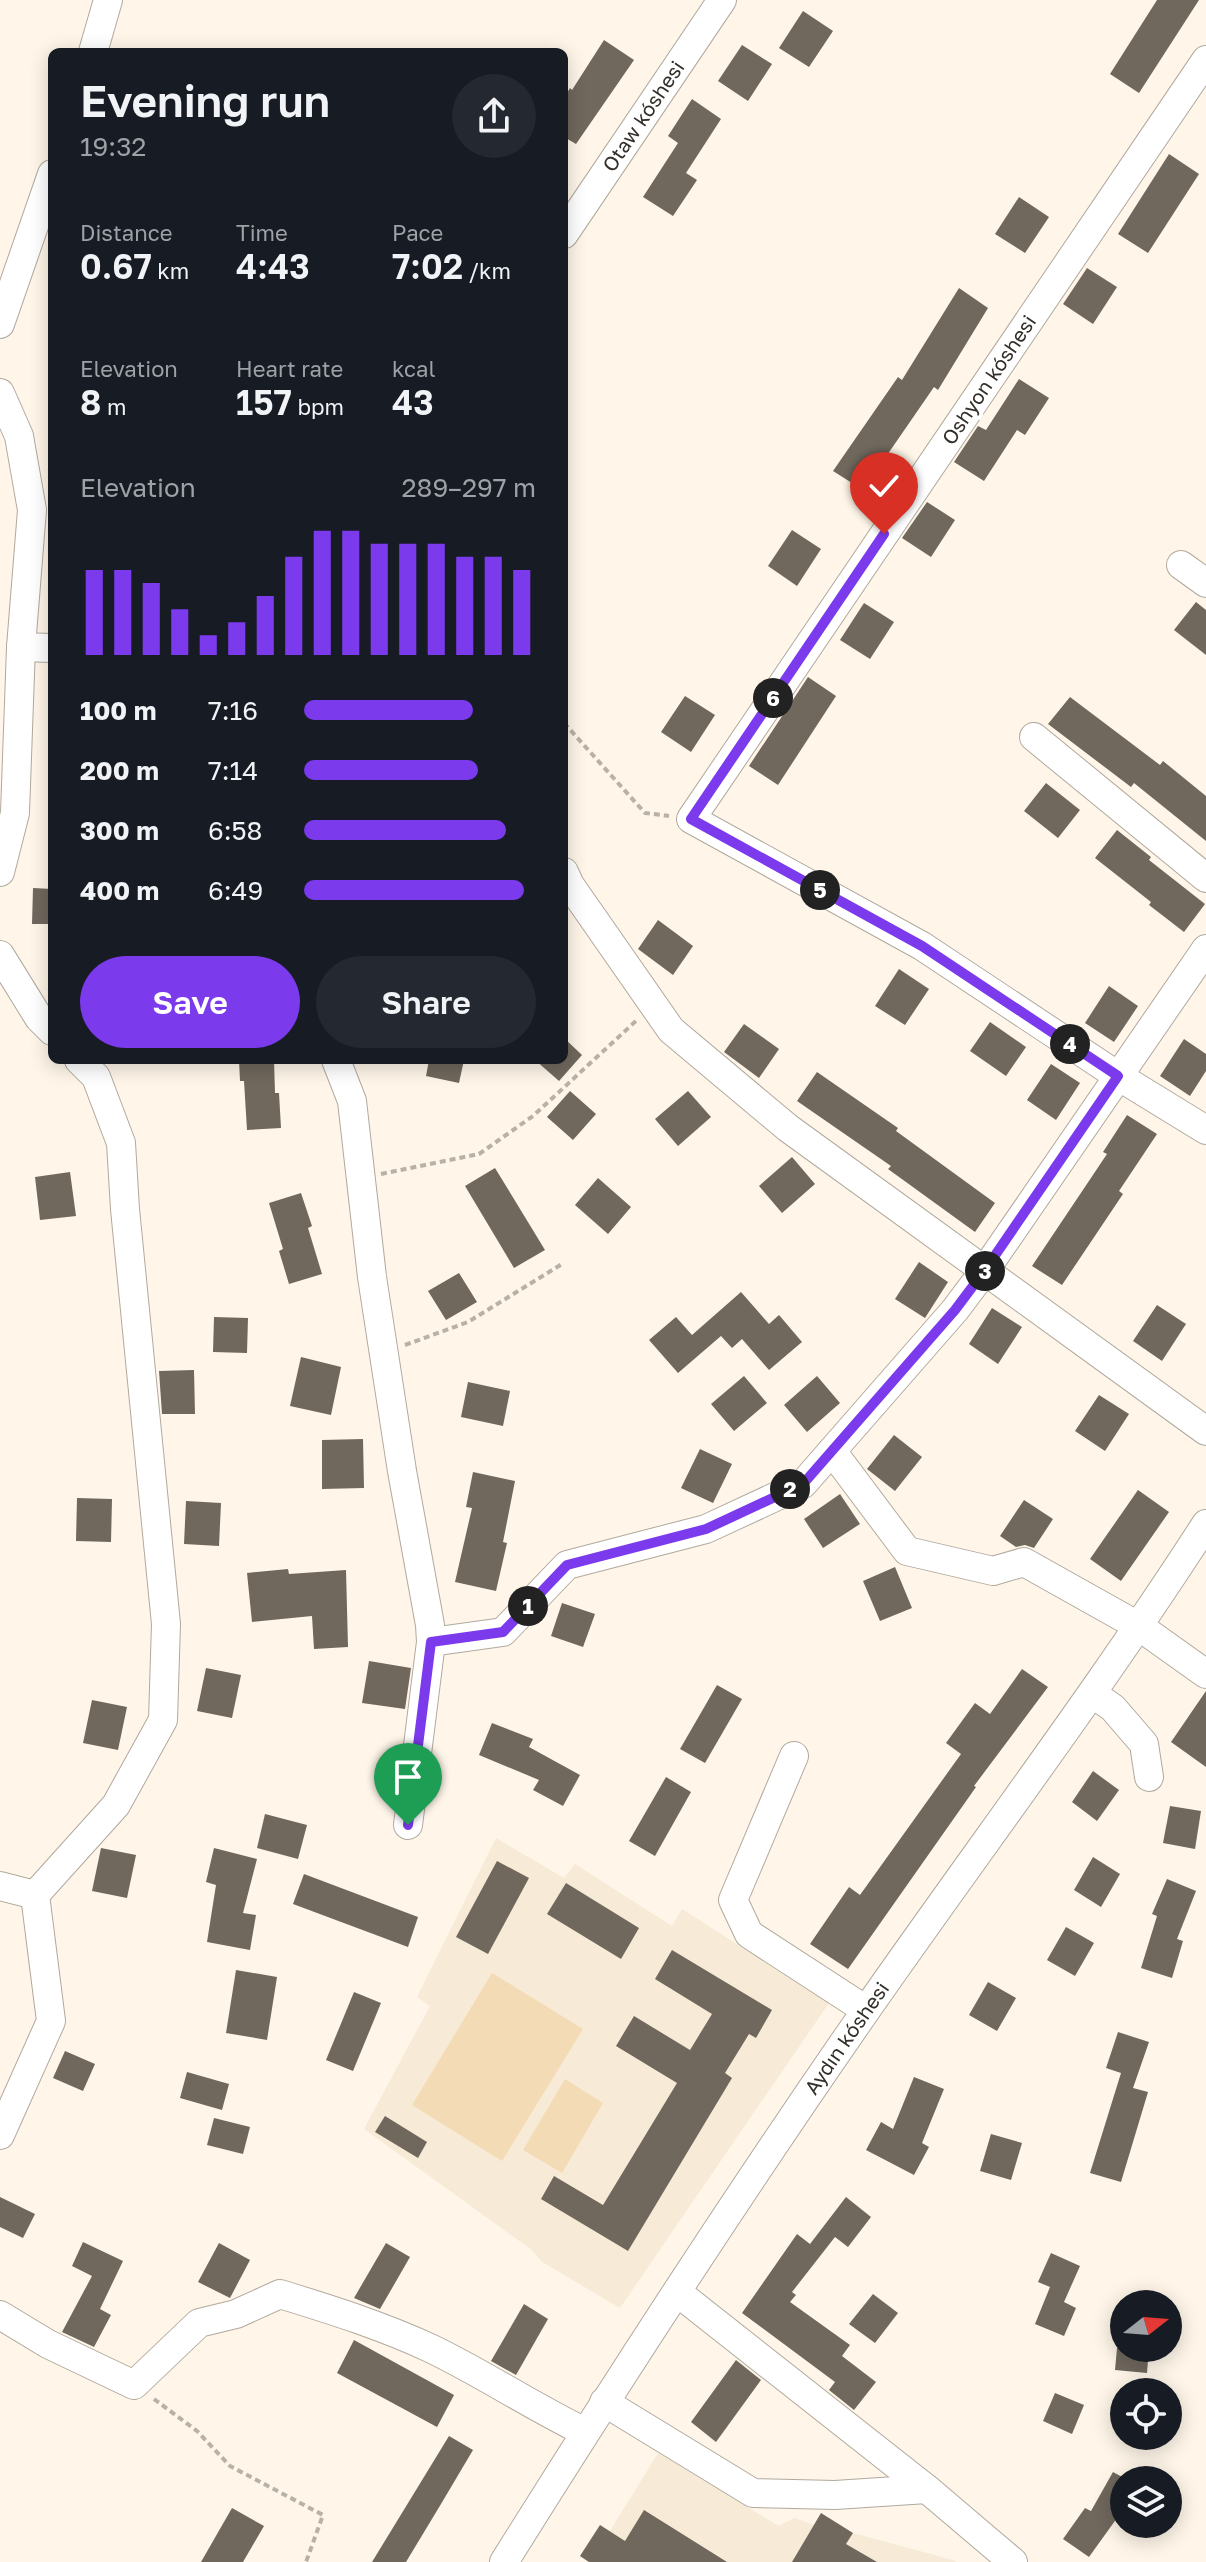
<!DOCTYPE html>
<html lang="en">
<head>
<meta charset="utf-8">
<style>
	:root { --surface:#171b24; --page:#242831; --text:#f1f3f6; --muted:#9ea1a6; --accent:#7c3aed }
	body { margin:0; font-family:"Golos Text",sans-serif; background:var(--page); color:var(--text); height:100vh; display:flex; flex-direction:column; font-size:30px; white-space:nowrap }
	* { box-sizing:border-box; margin:0 }
	p { font-size:26px; color:var(--muted) }
	.icon { flex:none; width:44px; height:44px; fill:none; stroke:currentColor; stroke-width:2; stroke-linecap:round; stroke-linejoin:round }
	.map { position:relative; flex:1; overflow:hidden }
	.panel { position:absolute; left:48px; top:48px; width:520px; height:1016px; display:flex; flex-direction:column; background:var(--surface); border-radius:12px; box-shadow:0 4px 20px #0003 }
	.panel>* { flex:none }
	.needle { width:52px; rotate:73deg }
	.fabs { position:absolute; left:1110px; top:2290px; display:grid; gap:16px }
	.fabs a { display:grid; place-items:center; width:72px; height:72px; border-radius:50%; background:var(--surface); box-shadow:0 4px 20px #0003; font-size:40px }
	.pin { position:absolute; display:grid; place-items:center; width:68px; height:68px; color:#fff; margin:-82px -34px; border-radius:50% 50% 50% 0; rotate:-45deg; box-shadow:0 0 8px #0007 }
	.pin .icon { rotate:45deg }
	.km { position:absolute; width:40px; height:40px; margin:-20px; border-radius:50%; background:#222; color:#fff; font-size:22px; line-height:40px; text-align:center }
	.round { display:grid; place-items:center; flex:none; width:84px; height:84px; border-radius:42px; background:var(--page) }
	.overview { display:flex; align-items:center; justify-content:space-between; height:136px; padding:0 32px }
	h1 { font-size:44px; font-weight:600; line-height:60px }
	.figures { display:grid; grid-template-columns:repeat(3,1fr); gap:12px; height:136px; padding:8px 32px }
	.figures div { display:grid; align-content:center }
	.figures b { font-size:34px; font-weight:600 }
	.figures small { font-size:22px; font-weight:400 }
	.figures p { font-size:22px }
	.chart { height:224px; padding:16px 32px }
	.chart p { display:flex; justify-content:space-between }
	.chart svg { width:100%; height:144px; margin-top:8px; stroke:var(--accent); stroke-width:6 }
	.cta { display:flex; gap:16px; margin-top:auto; padding:16px 32px }
	.cta a { flex:1; height:92px; border-radius:48px; background:var(--accent); color:#fff; font-size:32px; font-weight:600; line-height:92px; text-align:center }
	.cta a+a { background:var(--page); color:var(--text) }
	ul { padding:0 32px; list-style:none; font-size:26px }
	li { display:grid; grid-template-columns:128px 96px 1fr; align-items:center; height:60px }
	li i { height:20px; border-radius:10px; background:var(--accent) }
	.map>svg:first-child { display:block }
	.built { fill:#f7ead6 }
	.green { fill:#f3dbb6 }
	.building { fill:#70685d }
	.lines { fill:none; stroke-linecap:round; stroke-linejoin:round }
	.minor-casing { stroke:#b0a99d; stroke-width:30 }
	.path { stroke:#b8b1a7; stroke-width:4; stroke-dasharray:6 4; stroke-linecap:butt }
	.minor { stroke:#fff; stroke-width:28 }
	.route-casing { stroke:#fff; stroke-width:16 }
	.route { stroke:#7c3aed; stroke-width:10 }
	.labels { text-anchor:middle; stroke-width:8; stroke-linejoin:round; paint-order:stroke }
	.street-label { font-size:20px; fill:#33302b; stroke:#fff }
</style>
</head>
<body>
<div class="map">
<svg width="1206" height="2562" viewBox="0 0 1206 2562">
	<rect width="100%" height="100%" fill="#fff6e9"/>
	<!-- built -->
	<g class="built">
		<path d="M 496,1838 L 564,1878 L 575,1864 L 672,1926 L 682,1909 L 829,2003 L 620,2308 L 542,2262 L 532,2250 L 364,2129 L 430,2006 L 417,1997 Z"/>
		<path d="M 658,2453 L 779,2526 L 794,2518 L 814,2525 L 795,2558 L 801,2562 L 589,2562 L 580,2556 L 600,2525 L 610,2531 Z"/>
		<path d="M 853,2533 L 953,2560 L 958,2562 L 877,2562 L 846,2544 Z"/>
	</g>
	<!-- green -->
	<g class="green">
		<path d="M 492,1973 L 583,2029 L 502,2161 L 412,2105 Z"/>
		<path d="M 565,2079 L 603,2103 L 562,2173 L 523,2150 Z"/>
	</g>
	<!-- building -->
	<g class="building">
		<path d="M 1157,0 L 1199,0 L 1139,93 L 1110,74 Z"/>
		<path d="M 803,11 L 833,31 L 809,67 L 779,48 Z"/>
		<path d="M 604,40 L 634,60 L 576,144 L 564,137 L 564,98 L 570,88 L 572,90 Z"/>
		<path d="M 742,45 L 772,64 L 748,101 L 718,81 Z"/>
		<path d="M 692,99 L 721,119 L 686,173 L 697,180 L 673,216 L 643,197 L 678,143 L 668,136 Z"/>
		<path d="M 1169,154 L 1199,174 L 1148,253 L 1118,234 Z"/>
		<path d="M 1019,197 L 1049,217 L 1025,253 L 995,234 Z"/>
		<path d="M 1087,268 L 1117,287 L 1093,324 L 1063,304 Z"/>
		<path d="M 959,288 L 988,308 L 938,390 L 934,387 L 863,490 L 833,471 L 898,377 L 902,380 Z"/>
		<path d="M 1019,379 L 1049,398 L 1025,435 L 1017,430 L 984,481 L 954,462 L 978,426 L 986,430 Z"/>
		<path d="M 927,502 L 955,520 L 931,557 L 902,538 Z"/>
		<path d="M 792,530 L 821,549 L 797,586 L 768,566 Z"/>
		<path d="M 1196,602 L 1206,610 L 1206,655 L 1174,630 Z"/>
		<path d="M 864,603 L 894,622 L 870,659 L 840,640 Z"/>
		<path d="M 808,677 L 836,696 L 778,785 L 749,766 Z"/>
		<path d="M 685,696 L 715,715 L 691,752 L 661,732 Z"/>
		<path d="M 1070,697 L 1160,765 L 1163,761 L 1206,796 L 1206,841 L 1134,783 L 1131,787 L 1048,724 Z"/>
		<path d="M 1046,783 L 1080,810 L 1058,838 L 1024,811 Z"/>
		<path d="M 1117,830 L 1151,857 L 1149,860 L 1205,904 L 1184,932 L 1149,905 L 1151,902 L 1095,858 Z"/>
		<path d="M 33,888 L 52,889 L 52,924 L 32,924 Z"/>
		<path d="M 658,920 L 693,946 L 673,975 L 638,949 Z"/>
		<path d="M 899,969 L 929,989 L 905,1025 L 875,1006 Z"/>
		<path d="M 1109,986 L 1138,1006 L 1114,1042 L 1085,1023 Z"/>
		<path d="M 990,1022 L 1026,1047 L 1006,1076 L 970,1051 Z"/>
		<path d="M 744,1024 L 779,1049 L 759,1078 L 724,1052 Z"/>
		<path d="M 564,1038 L 582,1055 L 559,1081 L 535,1060 L 564,1060 Z"/>
		<path d="M 1184,1039 L 1206,1054 L 1206,1071 L 1190,1096 L 1160,1076 Z"/>
		<path d="M 239,1060 L 274,1060 L 275,1093 L 279,1093 L 281,1128 L 247,1130 L 244,1081 L 240,1081 Z"/>
		<path d="M 429,1060 L 464,1060 L 459,1083 L 426,1076 Z"/>
		<path d="M 1051,1064 L 1080,1083 L 1056,1120 L 1027,1100 Z"/>
		<path d="M 817,1072 L 898,1128 L 896,1131 L 995,1203 L 975,1232 L 888,1169 L 891,1166 L 797,1101 Z"/>
		<path d="M 570,1091 L 596,1114 L 573,1140 L 547,1117 Z"/>
		<path d="M 688,1091 L 711,1117 L 678,1146 L 655,1119 Z"/>
		<path d="M 1127,1115 L 1157,1134 L 1119,1191 L 1123,1194 L 1062,1285 L 1032,1266 L 1107,1154 L 1103,1152 Z"/>
		<path d="M 792,1157 L 815,1184 L 782,1213 L 759,1186 Z"/>
		<path d="M 495,1168 L 545,1250 L 514,1268 L 465,1186 Z"/>
		<path d="M 70,1172 L 76,1216 L 40,1220 L 35,1177 Z"/>
		<path d="M 598,1178 L 631,1207 L 608,1234 L 575,1205 Z"/>
		<path d="M 301,1193 L 312,1226 L 308,1228 L 322,1274 L 289,1284 L 279,1251 L 283,1249 L 269,1203 Z"/>
		<path d="M 919,1262 L 948,1282 L 925,1318 L 895,1299 Z"/>
		<path d="M 459,1273 L 477,1302 L 446,1320 L 428,1291 Z"/>
		<path d="M 741,1292 L 769,1324 L 779,1315 L 802,1342 L 769,1370 L 742,1339 L 732,1348 L 721,1336 L 678,1373 L 649,1340 L 676,1317 L 692,1335 Z"/>
		<path d="M 1157,1305 L 1186,1324 L 1162,1361 L 1133,1341 Z"/>
		<path d="M 992,1308 L 1022,1327 L 998,1364 L 969,1344 Z"/>
		<path d="M 214,1317 L 248,1318 L 247,1353 L 213,1352 Z"/>
		<path d="M 301,1357 L 341,1367 L 331,1415 L 290,1406 Z"/>
		<path d="M 194,1370 L 195,1414 L 162,1414 L 159,1371 Z"/>
		<path d="M 744,1376 L 767,1403 L 734,1431 L 711,1404 Z"/>
		<path d="M 817,1376 L 840,1403 L 807,1432 L 784,1405 Z"/>
		<path d="M 468,1382 L 510,1391 L 503,1426 L 461,1417 Z"/>
		<path d="M 1099,1395 L 1129,1414 L 1105,1451 L 1075,1431 Z"/>
		<path d="M 894,1435 L 922,1457 L 895,1491 L 867,1469 Z"/>
		<path d="M 363,1439 L 364,1488 L 322,1489 L 322,1440 Z"/>
		<path d="M 700,1449 L 732,1464 L 713,1503 L 681,1488 Z"/>
		<path d="M 473,1472 L 515,1481 L 503,1542 L 507,1543 L 496,1591 L 455,1582 L 472,1508 L 466,1507 Z"/>
		<path d="M 1138,1490 L 1169,1512 L 1121,1581 L 1090,1559 Z"/>
		<path d="M 840,1494 L 860,1524 L 823,1548 L 804,1519 Z"/>
		<path d="M 77,1498 L 112,1499 L 111,1542 L 76,1541 Z"/>
		<path d="M 1024,1500 L 1053,1519 L 1034,1548 L 1025,1545 L 1016,1547 L 1000,1536 Z"/>
		<path d="M 186,1501 L 221,1503 L 219,1546 L 184,1544 Z"/>
		<path d="M 895,1567 L 912,1608 L 880,1621 L 863,1581 Z"/>
		<path d="M 288,1569 L 289,1574 L 346,1570 L 348,1647 L 314,1649 L 312,1616 L 252,1622 L 247,1573 Z"/>
		<path d="M 562,1603 L 595,1614 L 583,1647 L 551,1636 Z"/>
		<path d="M 369,1661 L 411,1668 L 405,1709 L 362,1703 Z"/>
		<path d="M 206,1668 L 241,1675 L 232,1718 L 197,1711 Z"/>
		<path d="M 1022,1669 L 1048,1687 L 974,1786 L 976,1787 L 848,1969 L 810,1944 L 849,1887 L 860,1895 L 961,1754 L 946,1743 L 975,1703 L 990,1714 Z"/>
		<path d="M 717,1685 L 742,1699 L 705,1763 L 680,1749 Z"/>
		<path d="M 1206,1691 L 1206,1767 L 1171,1742 Z"/>
		<path d="M 92,1700 L 127,1707 L 118,1750 L 83,1743 Z"/>
		<path d="M 492,1723 L 533,1739 L 529,1747 L 580,1775 L 563,1806 L 533,1790 L 539,1780 L 479,1755 Z"/>
		<path d="M 1093,1771 L 1119,1790 L 1097,1821 L 1072,1802 Z"/>
		<path d="M 666,1777 L 691,1792 L 655,1856 L 629,1841 Z"/>
		<path d="M 1170,1806 L 1201,1811 L 1195,1849 L 1163,1843 Z"/>
		<path d="M 265,1814 L 307,1825 L 298,1859 L 257,1848 Z"/>
		<path d="M 101,1848 L 136,1855 L 127,1898 L 92,1891 Z"/>
		<path d="M 214,1848 L 257,1859 L 243,1913 L 256,1915 L 250,1950 L 207,1942 L 216,1885 L 206,1882 Z"/>
		<path d="M 1093,1857 L 1120,1874 L 1101,1907 L 1074,1890 Z"/>
		<path d="M 497,1861 L 529,1878 L 488,1954 L 456,1937 Z"/>
		<path d="M 304,1874 L 418,1917 L 408,1947 L 293,1904 Z"/>
		<path d="M 1167,1879 L 1196,1891 L 1177,1939 L 1183,1941 L 1172,1978 L 1141,1968 L 1157,1916 L 1152,1914 Z"/>
		<path d="M 566,1883 L 639,1928 L 621,1959 L 547,1914 Z"/>
		<path d="M 1066,1927 L 1094,1943 L 1075,1976 L 1047,1960 Z"/>
		<path d="M 672,1950 L 772,2010 L 756,2038 L 749,2034 L 725,2073 L 732,2078 L 628,2251 L 541,2199 L 554,2176 L 603,2205 L 677,2083 L 616,2046 L 634,2016 L 690,2050 L 712,2014 L 655,1979 Z"/>
		<path d="M 236,1970 L 277,1977 L 267,2040 L 226,2033 Z"/>
		<path d="M 988,1982 L 1016,1998 L 997,2031 L 969,2015 Z"/>
		<path d="M 354,1992 L 381,2003 L 353,2071 L 326,2060 Z"/>
		<path d="M 1118,2032 L 1149,2042 L 1133,2088 L 1148,2092 L 1121,2182 L 1090,2173 L 1121,2073 L 1106,2068 Z"/>
		<path d="M 65,2051 L 95,2064 L 83,2091 L 53,2078 Z"/>
		<path d="M 187,2072 L 229,2084 L 222,2110 L 180,2098 Z"/>
		<path d="M 914,2077 L 944,2089 L 922,2143 L 929,2147 L 914,2175 L 866,2150 L 881,2122 L 893,2129 Z"/>
		<path d="M 385,2116 L 427,2142 L 418,2158 L 375,2132 Z"/>
		<path d="M 214,2118 L 250,2127 L 243,2154 L 207,2145 Z"/>
		<path d="M 991,2134 L 1022,2143 L 1011,2180 L 980,2171 Z"/>
		<path d="M 0,2197 L 35,2214 L 23,2238 L 0,2227 Z"/>
		<path d="M 846,2197 L 871,2217 L 848,2247 L 835,2237 L 792,2292 L 796,2295 L 790,2302 L 850,2345 L 842,2356 L 876,2382 L 854,2410 L 829,2390 L 835,2382 L 742,2313 L 797,2234 L 810,2244 Z"/>
		<path d="M 83,2242 L 123,2261 L 100,2309 L 111,2315 L 94,2347 L 62,2332 L 92,2276 L 72,2266 Z"/>
		<path d="M 219,2243 L 250,2260 L 230,2298 L 198,2282 Z"/>
		<path d="M 386,2243 L 410,2257 L 380,2309 L 354,2298 Z"/>
		<path d="M 1051,2253 L 1080,2266 L 1064,2302 L 1076,2308 L 1064,2336 L 1035,2324 L 1050,2287 L 1038,2282 Z"/>
		<path d="M 873,2294 L 898,2313 L 875,2343 L 849,2324 Z"/>
		<path d="M 524,2304 L 548,2319 L 516,2375 L 491,2361 Z"/>
		<path d="M 354,2340 L 454,2395 L 437,2427 L 337,2373 Z"/>
		<path d="M 1117,2348 L 1149,2348 L 1147,2373 L 1115,2370 Z"/>
		<path d="M 736,2360 L 761,2380 L 716,2442 L 691,2422 Z"/>
		<path d="M 1055,2393 L 1084,2405 L 1072,2434 L 1043,2421 Z"/>
		<path d="M 449,2436 L 473,2450 L 441,2504 L 406,2562 L 372,2562 Z"/>
		<path d="M 1113,2472 L 1124,2478 L 1124,2523 L 1117,2518 L 1089,2557 L 1063,2539 L 1085,2508 L 1091,2511 Z"/>
		<path d="M 232,2508 L 264,2526 L 243,2562 L 201,2562 Z"/>
		<path d="M 644,2510 L 727,2562 L 589,2562 L 580,2556 L 600,2525 L 625,2541 Z"/>
		<path d="M 821,2513 L 853,2533 L 846,2544 L 877,2562 L 792,2562 Z"/>
	</g>
	<g class="lines">
		<!-- minor casing -->
		<g class="minor-casing">
			<g id="minor">
				<path d="M 93,52 L 108,0"/>
				<path d="M 1206,60 L 691,819 L 922,946 L 1118,1076 L 1206,1130"/>
				<path id="s1" d="M 564,234 L 722,0"/>
				<path d="M 0,324 L 52,174"/>
				<path d="M 0,393 L 19,436 L 32,510 L 21,647 L 15,813 L 0,872"/>
				<path d="M 1181,565 L 1206,583"/>
				<path d="M 21,647 L 52,648"/>
				<path d="M 1034,737 L 1206,878"/>
				<path d="M 564,872 L 570,885 L 671,1030 L 788,1128 L 1206,1431"/>
				<path d="M 0,955 L 39,1018 L 52,1031"/>
				<path d="M 336,1060 L 352,1101 L 372,1277 L 402,1471 L 430,1625 L 431,1642 L 408,1825"/>
				<path d="M 832,1451 L 907,1551 L 993,1571 L 1024,1562 L 1140,1627 L 1206,1674"/>
				<path d="M 431,1642 L 503,1632 L 567,1565 L 706,1529 L 803,1484 L 955,1310 L 985,1270 L 1206,949"/>
				<path d="M 1093,1694 L 1113,1708 L 1144,1744 L 1149,1777"/>
				<path d="M 794,1756 L 733,1900 L 749,1934 L 866,2010"/>
				<path d="M 0,1886 L 35,1895"/>
				<path d="M 0,2135 L 51,2021 L 35,1895 L 116,1805 L 163,1720 L 166,1624 L 125,1209 L 121,1143 L 96,1077 L 79,1060"/>
				<path d="M 677,2292 L 927,2489 L 1013,2562"/>
				<path d="M 0,2315 L 48,2344 L 134,2385 L 199,2323 L 236,2314 L 280,2294 C 332,2310 383,2326 432,2349 C 484,2374 533,2407 585,2432"/>
				<path d="M 604,2402 L 753,2493 L 835,2495 L 927,2489"/>
				<path id="s2" d="M 504,2562 C 621,2375 741,2190 867,2009 C 980,1847 1099,1690 1206,1524"/>
			</g>
		</g>
		<!-- path -->
		<g class="path">
			<path d="M 564,723 L 645,813 L 669,816"/>
			<path d="M 381,1174 L 479,1154 L 533,1116 L 637,1020"/>
			<path d="M 405,1345 L 468,1322 L 562,1264"/>
			<path d="M 154,2399 L 197,2431 L 230,2466 L 323,2515 L 306,2562"/>
		</g>
		<!-- minor -->
		<use href="#minor" class="minor"/>
	</g>
	<g class="lines">
		<!-- route casing -->
		<g class="route-casing">
			<path id="route" d="M 408,1825 L 431,1642 L 503,1632 L 567,1565 L 706,1529 L 803,1484 L 955,1310 L 985,1270 L 1118,1076 L 922,946 L 691,819 L 884,534"/>
		</g>
		<!-- route -->
		<use href="#route" class="route"/>
	</g>
	<g class="labels">
		<!-- street labels -->
		<g class="street-label">
			<text dy="7" stroke="none"><textPath href="#s1" startOffset="142">Otaw kóshesi</textPath></text>
			<text transform="translate(989 380) rotate(-56)" y="7">Oshyon kóshesi</text>
			<text dy="7" stroke="none"><textPath href="#s2" startOffset="626">Aydın kóshesi</textPath></text>
		</g>
	</g>
</svg>
<div class="fabs">
<a><svg class="needle" viewBox="-14 -14 28 28"><path d="M0-13l5 13h-10z" fill="#e53935"/><path d="M0 13l5-13h-10z" fill="#9ea1a6"/></svg></a>
<a><svg class="icon" aria-label="locate" viewBox="0 0 24 24"><circle cx="12" cy="12" r="6"/><path d="M12 2v4M12 18v4M2 12h4M18 12h4"/></svg></a>
<a><svg class="icon" aria-label="layers" viewBox="0 0 24 24"><path d="M12 4l9 5-9 5-9-5zM3 14l9 5 9-5"/></svg></a>
</div>
<div class="pin" style="left:408px;top:1825px;background:#1e9e55"><svg class="icon" aria-label="arrive" viewBox="0 0 24 24"><path d="M6 21V4h12l-3 4 3 4H6"/></svg></div>
<div class="pin" style="left:884px;top:534px;background:#d93025"><svg class="icon" aria-label="check" viewBox="0 0 24 24"><path d="M5 12l5 5 9-10"/></svg></div>
<b class="km" style="left:528px;top:1606px">1</b>
<b class="km" style="left:790px;top:1489px">2</b>
<b class="km" style="left:985px;top:1271px">3</b>
<b class="km" style="left:1070px;top:1044px">4</b>
<b class="km" style="left:820px;top:890px">5</b>
<b class="km" style="left:773px;top:698px">6</b>
<section class="panel">
<div class="overview"><div><h1>Evening run</h1><p>19:32</p></div><a class="round"><svg class="icon" aria-label="share" viewBox="0 0 24 24"><path d="M12 15V3M7 8l5-5 5 5M5 13v7h14v-7"/></svg></a></div>
<div class="figures">
<div><p>Distance</p><b>0.67<small> km</small></b></div>
<div><p>Time</p><b>4:43</b></div>
<div><p>Pace</p><b>7:02<small> /km</small></b></div>
</div>
<div class="figures">
<div><p>Elevation</p><b>8<small> m</small></b></div>
<div><p>Heart rate</p><b>157<small> bpm</small></b></div>
<div><p>kcal</p><b>43</b></div>
</div>
<div class="chart"><p><span>Elevation</span>289–297 m</p>
<svg viewBox="0 0 160 44" preserveAspectRatio="none"><path d="M5 44V18M15 44V18M25 44V22M35 44V30M45 44V38M55 44V34M65 44V26M75 44V14M85 44V6M95 44V6M105 44V10M115 44V10M125 44V10M135 44V14M145 44V14M155 44V18"/></svg>
</div>
<ul>
<li><b>100 m</b>7:16<i style="width:73%"></i></li>
<li><b>200 m</b>7:14<i style="width:75%"></i></li>
<li><b>300 m</b>6:58<i style="width:87%"></i></li>
<li><b>400 m</b>6:49<i style="width:95%"></i></li>
</ul>
<div class="cta"><a>Save</a><a>Share</a></div>
</section>
</div>
</body>
</html>
